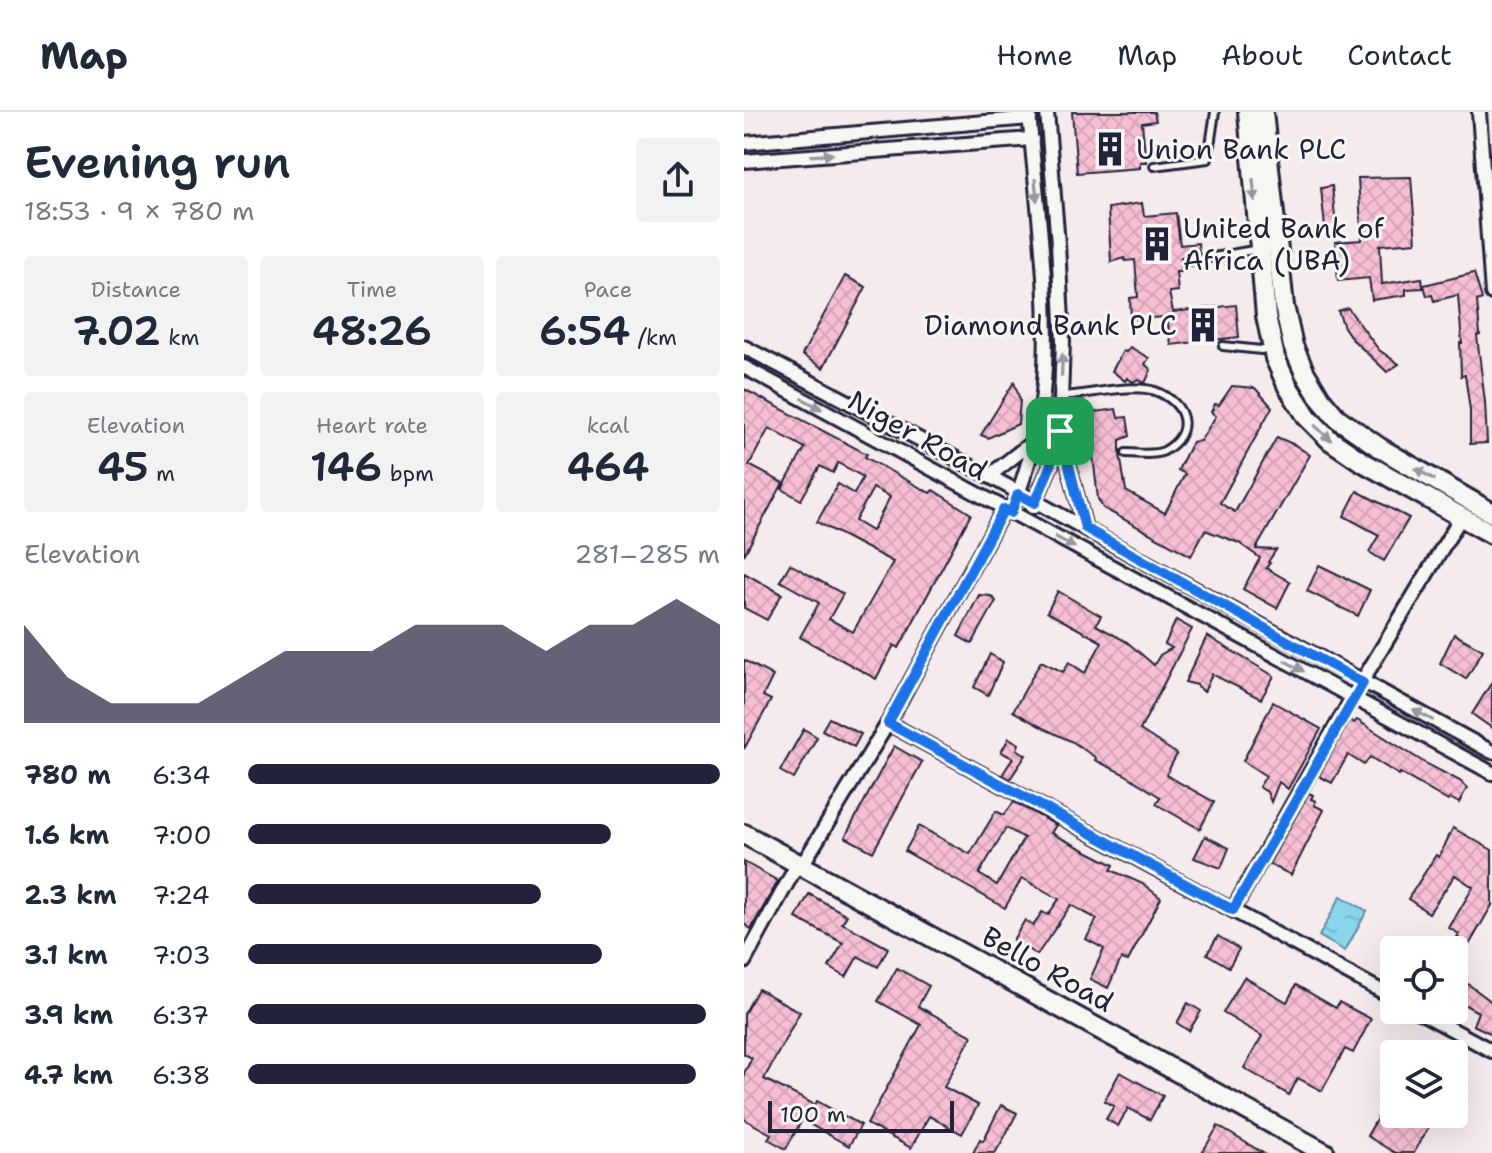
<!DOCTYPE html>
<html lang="en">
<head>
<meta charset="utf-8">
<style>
	:root { --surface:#fff; --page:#f2f2f3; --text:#1f2937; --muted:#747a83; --line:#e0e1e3; --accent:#22223b }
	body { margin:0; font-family:"Shantell Sans",sans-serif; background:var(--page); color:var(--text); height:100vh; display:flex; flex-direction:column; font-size:30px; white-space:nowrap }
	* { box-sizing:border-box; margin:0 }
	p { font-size:26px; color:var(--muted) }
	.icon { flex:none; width:44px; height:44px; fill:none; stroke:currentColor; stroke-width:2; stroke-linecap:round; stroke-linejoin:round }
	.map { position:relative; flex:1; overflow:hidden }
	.sheet { display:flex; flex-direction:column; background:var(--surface); width:744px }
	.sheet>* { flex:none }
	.buttons { position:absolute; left:636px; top:824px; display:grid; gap:16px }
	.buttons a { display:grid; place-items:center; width:88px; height:88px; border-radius:8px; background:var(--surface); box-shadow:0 8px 32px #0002; font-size:40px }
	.scale { position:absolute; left:24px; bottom:20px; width:186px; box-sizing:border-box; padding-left:8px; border:4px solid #22223b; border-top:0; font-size:22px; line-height:28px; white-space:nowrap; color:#22223b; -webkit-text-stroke:6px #f6f6f2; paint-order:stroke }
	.pin { position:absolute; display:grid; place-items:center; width:68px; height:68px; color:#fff; margin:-34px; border-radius:16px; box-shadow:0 4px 12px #0006 }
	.round { display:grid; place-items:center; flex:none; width:84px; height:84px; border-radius:8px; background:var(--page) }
	.summary { display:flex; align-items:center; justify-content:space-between; height:136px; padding:0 24px }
	h1 { font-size:44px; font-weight:600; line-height:60px }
	.metrics { display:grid; grid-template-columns:repeat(3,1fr); gap:12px; height:136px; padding:8px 24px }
	.metrics div { display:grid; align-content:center; border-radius:8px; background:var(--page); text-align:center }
	.metrics b { font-size:40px; font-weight:600 }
	.metrics small { font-size:22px; font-weight:400 }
	.metrics p { font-size:22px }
	.chart { height:224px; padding:16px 24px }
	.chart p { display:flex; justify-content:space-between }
	.chart svg { width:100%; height:144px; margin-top:8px; fill:var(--accent); opacity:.7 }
	ul { padding:0 24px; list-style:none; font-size:26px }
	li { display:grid; grid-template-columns:128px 96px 1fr; align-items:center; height:60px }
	li i { height:20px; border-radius:10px; background:var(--accent) }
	header { display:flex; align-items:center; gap:48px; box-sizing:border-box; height:112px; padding:0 40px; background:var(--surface); border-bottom:2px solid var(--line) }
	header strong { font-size:38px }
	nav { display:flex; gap:44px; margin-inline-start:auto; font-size:28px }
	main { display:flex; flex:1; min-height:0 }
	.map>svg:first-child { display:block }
	.water { fill:url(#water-ripples); stroke:#608da4; stroke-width:2 }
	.building { fill:url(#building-cross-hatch); stroke:#22223b; stroke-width:2; fill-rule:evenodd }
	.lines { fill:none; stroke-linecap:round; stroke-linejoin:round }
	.lane-casing { stroke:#22223b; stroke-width:12 }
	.street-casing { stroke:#22223b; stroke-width:18 }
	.secondary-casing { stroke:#22223b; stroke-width:24 }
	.lane { stroke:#f6f6f2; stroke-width:6 }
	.street { stroke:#f6f6f2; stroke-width:12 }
	.secondary { stroke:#f6f6f2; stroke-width:18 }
	.oneway { fill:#9797a0 }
	.route-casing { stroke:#fff; stroke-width:16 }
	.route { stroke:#1a73e8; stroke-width:10 }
	.labels { text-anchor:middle; stroke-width:6; stroke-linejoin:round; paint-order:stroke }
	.poi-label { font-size:28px; fill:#22223b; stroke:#f6f6f2; text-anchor:start }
	.street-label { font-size:28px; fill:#22223b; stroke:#f6f6f2 }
</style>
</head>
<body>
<header>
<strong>Map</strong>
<nav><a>Home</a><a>Map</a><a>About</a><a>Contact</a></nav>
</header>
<main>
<section class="sheet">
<div class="summary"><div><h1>Evening run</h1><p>18:53 · 9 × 780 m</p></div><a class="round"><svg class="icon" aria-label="share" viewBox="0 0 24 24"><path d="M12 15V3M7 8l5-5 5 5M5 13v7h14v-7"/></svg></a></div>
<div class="metrics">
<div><p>Distance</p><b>7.02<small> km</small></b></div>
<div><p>Time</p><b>48:26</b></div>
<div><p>Pace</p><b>6:54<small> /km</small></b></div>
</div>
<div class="metrics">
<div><p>Elevation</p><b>45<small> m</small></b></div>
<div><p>Heart rate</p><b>146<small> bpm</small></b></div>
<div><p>kcal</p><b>464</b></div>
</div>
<div class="chart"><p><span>Elevation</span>281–285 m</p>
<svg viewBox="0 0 160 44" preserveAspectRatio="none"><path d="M0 44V14L10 30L20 38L30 38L40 38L50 30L60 22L70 22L80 22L90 14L100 14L110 14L120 22L130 14L140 14L150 6L160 14V44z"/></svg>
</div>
<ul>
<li><b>780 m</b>6:34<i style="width:100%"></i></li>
<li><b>1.6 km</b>7:00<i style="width:77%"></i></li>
<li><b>2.3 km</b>7:24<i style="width:62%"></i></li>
<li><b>3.1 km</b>7:03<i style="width:75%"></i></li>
<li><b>3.9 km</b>6:37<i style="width:97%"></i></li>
<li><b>4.7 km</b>6:38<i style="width:95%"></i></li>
</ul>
</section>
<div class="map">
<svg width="748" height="1041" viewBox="0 0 748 1041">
	<defs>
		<pattern id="water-ripples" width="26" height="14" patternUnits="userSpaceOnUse" patternTransform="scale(2)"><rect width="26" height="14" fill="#8ad5ea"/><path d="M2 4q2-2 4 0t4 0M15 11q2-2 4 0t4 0" fill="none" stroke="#77b7ca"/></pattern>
		<pattern id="building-cross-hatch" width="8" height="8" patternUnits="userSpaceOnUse" patternTransform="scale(2)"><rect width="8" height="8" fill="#f8bfd4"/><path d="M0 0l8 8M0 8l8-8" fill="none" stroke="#d4a4b7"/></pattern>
	</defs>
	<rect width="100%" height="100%" fill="#f6ebec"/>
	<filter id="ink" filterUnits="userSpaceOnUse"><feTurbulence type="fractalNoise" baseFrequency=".0125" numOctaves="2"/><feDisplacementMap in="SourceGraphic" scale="16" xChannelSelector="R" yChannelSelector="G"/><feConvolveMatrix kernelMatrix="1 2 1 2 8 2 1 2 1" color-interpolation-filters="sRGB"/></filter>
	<g filter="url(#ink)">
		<!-- water -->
		<path class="water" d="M 597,784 L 623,799 L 601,839 L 575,824 Z"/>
		<!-- building -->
		<g class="building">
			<path d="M 328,0 L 410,0 L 412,9 L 398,11 L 402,50 L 396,50 L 396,56 L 333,61 Z"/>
			<path d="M 667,65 L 672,130 L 636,133 L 638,172 L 678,166 L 679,176 L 662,177 L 662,183 L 628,188 L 625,166 L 594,169 L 591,130 L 618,128 L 614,66 Z"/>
			<path d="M 588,74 L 593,125 L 582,126 L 577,76 Z"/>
			<path d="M 398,91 L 400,104 L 432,101 L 436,133 L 454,131 L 455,142 L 437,145 L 438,160 L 432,160 L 434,179 L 425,180 L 429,200 L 492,193 L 495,225 L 427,233 L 423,205 L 387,207 L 386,186 L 394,185 L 391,148 L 381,149 L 380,146 L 367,150 L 364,96 Z"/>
			<path d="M 730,161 L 738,187 L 733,189 L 736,223 L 733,224 L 741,290 L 743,331 L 726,332 L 726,298 L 721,263 L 717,264 L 716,231 L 718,231 L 714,183 L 690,189 L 688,183 L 683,184 L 680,173 Z"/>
			<path d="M 101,164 L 122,175 L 79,256 L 58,243 Z"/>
			<path d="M 604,196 L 635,238 L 655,252 L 643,260 L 608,227 L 600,215 L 594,199 Z"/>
			<path d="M 386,235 L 405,246 L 401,252 L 407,258 L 401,271 L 394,267 L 389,270 L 383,266 L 381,269 L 368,259 L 379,239 L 382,240 Z"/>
			<path d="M 270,270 L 276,288 L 274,312 L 244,326 L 237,323 Z"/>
			<path d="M 488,274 L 511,276 L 528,295 L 476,391 L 491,400 L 533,325 L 551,333 L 566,343 L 512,437 L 532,438 L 524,450 L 526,451 L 522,456 L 546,470 L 533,496 L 499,477 L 516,446 L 495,431 L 461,418 L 447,444 L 359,396 L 354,387 L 344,301 L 372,297 L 374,306 L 383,305 L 386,324 L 376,328 L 376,342 L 382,379 L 421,401 L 441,362 L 434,358 L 448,330 L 456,329 L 472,304 L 467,300 L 471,292 L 475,293 Z"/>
			<path d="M 0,277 L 123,342 L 121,345 L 186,381 L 189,378 L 227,402 L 155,536 L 150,533 L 132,567 L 56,525 L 75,491 L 36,469 L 46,452 L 99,482 L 85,507 L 109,520 L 149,450 L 73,410 L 94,372 L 110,382 L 119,365 L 94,351 L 89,361 L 76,354 L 57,388 L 38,377 L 61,336 L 25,316 L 5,353 L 39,371 L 0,443 ZM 129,376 L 146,385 L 128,419 L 111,409 Z"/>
			<path d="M 613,379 L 665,406 L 640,449 L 625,440 L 635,423 L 600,404 Z"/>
			<path d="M 575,453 L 626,478 L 614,504 L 563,479 Z"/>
			<path d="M 0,461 L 38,482 L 23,508 L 0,496 Z"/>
			<path d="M 314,479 L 357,504 L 352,513 L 383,530 L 410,553 L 416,543 L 428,536 L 421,532 L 432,508 L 448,517 L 396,618 L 433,642 L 422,663 L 470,690 L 456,717 L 412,692 L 416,685 L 382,663 L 351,648 L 352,646 L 329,630 L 301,617 L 269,599 L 297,549 L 319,560 L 325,550 L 341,561 L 358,530 L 303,500 Z"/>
			<path d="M 235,483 L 247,484 L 252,489 L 228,532 L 214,524 Z"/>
			<path d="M 710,522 L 739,538 L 722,567 L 696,551 Z"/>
			<path d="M 463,524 L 530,564 L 517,587 L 468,562 L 460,580 L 453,573 L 441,570 Z"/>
			<path d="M 246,542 L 259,550 L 244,583 L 230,575 Z"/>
			<path d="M 0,548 L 29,564 L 19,584 L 27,588 L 0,637 Z"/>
			<path d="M 748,570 L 748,616 L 728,602 Z"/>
			<path d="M 529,590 L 577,617 L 544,677 L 535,670 L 527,690 L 523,680 L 515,675 L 522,664 L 499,649 Z"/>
			<path d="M 85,606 L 117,622 L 110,635 L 78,618 Z"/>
			<path d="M 606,608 L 610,611 L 613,608 L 681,651 L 716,669 L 723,676 L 715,691 L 706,686 L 704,689 L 656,661 L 655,663 L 626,645 L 620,653 L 604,643 L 588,671 L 575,664 Z"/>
			<path d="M 60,617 L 73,625 L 50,667 L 36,659 Z"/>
			<path d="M 265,626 L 275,632 L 273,637 L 282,643 L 266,667 L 258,663 L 269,646 L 257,640 Z"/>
			<path d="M 150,634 L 178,650 L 129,740 L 101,725 Z"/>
			<path d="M 565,681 L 569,683 L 567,687 L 572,689 L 570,693 L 580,698 L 547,763 L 525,752 Z"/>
			<path d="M 270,690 L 312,713 L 307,721 L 370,753 L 367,758 L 399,772 L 417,786 L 384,849 L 377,847 L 364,876 L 346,867 L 360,837 L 342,827 L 353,807 L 327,793 L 293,843 L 269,828 L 281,808 L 289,814 L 298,800 L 304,803 L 315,787 L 278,766 L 261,796 L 161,739 L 175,714 L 226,742 L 252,699 L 260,703 ZM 262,716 L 280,726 L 253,773 L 235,762 Z"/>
			<path d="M 709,716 L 748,738 L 748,793 L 725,833 L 713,825 L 715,822 L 705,816 L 729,775 L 711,763 L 685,801 L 664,787 L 692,743 L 695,745 Z"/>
			<path d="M 461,724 L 485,736 L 477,756 L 450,746 Z"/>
			<path d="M 0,750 L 34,769 L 7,817 L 0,812 Z"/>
			<path d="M 65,782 L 103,803 L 98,811 L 144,836 L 134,855 L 114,844 L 102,865 L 85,855 L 99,831 L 52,806 Z"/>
			<path d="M 474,824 L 495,837 L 485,855 L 463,842 Z"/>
			<path d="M 153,856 L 185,874 L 174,894 L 228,924 L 200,975 L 234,993 L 218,1022 L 185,1004 L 167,1036 L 123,1012 L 177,913 L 134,889 Z"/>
			<path d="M 500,865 L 543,890 L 552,873 L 592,896 L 595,890 L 627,907 L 609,941 L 601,937 L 578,979 L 554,966 L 545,983 L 500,956 L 518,924 L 479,901 Z"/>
			<path d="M 724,872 L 748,890 L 748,922 L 729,913 L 734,900 L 714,889 Z"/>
			<path d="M 14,877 L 56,900 L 20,967 L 71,993 L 73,989 L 117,1013 L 105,1034 L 58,1008 L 42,1037 L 24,1027 L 27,1022 L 0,1007 L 0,961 L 8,946 L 0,942 L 0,902 Z"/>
			<path d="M 444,891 L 457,899 L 445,919 L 433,911 Z"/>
			<path d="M 376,960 L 419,984 L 406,1008 L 384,996 L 374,1014 L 362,1007 L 370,994 L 360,989 Z"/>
			<path d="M 650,977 L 650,1004 L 663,1011 L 668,1002 L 692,1002 L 670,1041 L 651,1041 L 623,1024 Z"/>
			<path d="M 257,993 L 273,1001 L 260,1026 L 251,1041 L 229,1041 L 236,1027 L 239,1029 Z"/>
			<path d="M 474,1014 L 519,1041 L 458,1041 Z"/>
		</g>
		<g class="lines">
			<!-- lane casing -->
			<g class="lane-casing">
				<g id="lane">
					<path d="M 410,54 L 464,47 L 471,0"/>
					<path d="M 447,149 L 515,137"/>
					<path d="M 479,234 L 527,239"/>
					<path d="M 317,284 C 345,283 386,271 411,279 C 442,290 452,321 420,339 C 409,344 394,341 382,341"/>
				</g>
			</g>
			<!-- street casing -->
			<g class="street-casing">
				<g id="street">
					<path d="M 735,0 L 748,181"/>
					<path d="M 0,31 L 286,6"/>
					<path d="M 0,49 L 288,27"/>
					<path d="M 0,235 L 245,364 L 748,640"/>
					<path d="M 0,255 L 748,661"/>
					<path d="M 317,323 L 341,416"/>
					<path d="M 245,364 L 291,328"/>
					<path d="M 289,395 L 306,355 L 316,319 L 319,229 L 314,132 L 303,0"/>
					<path d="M 267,401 C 283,359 297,315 300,270 C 307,180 292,89 285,0"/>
					<path d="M 144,611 L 650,886"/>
					<path d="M 57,755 L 144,611 L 260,397"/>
					<path d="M 489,798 L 608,586 L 717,405"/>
					<path d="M 0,850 L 53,753"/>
					<path d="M 672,898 L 748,939"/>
				</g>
			</g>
			<!-- secondary casing -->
			<g class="secondary-casing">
				<g id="secondary">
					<path d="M 504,0 L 522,204 L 531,246 L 544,275 L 564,306 L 586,328 L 617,349 L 748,422"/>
					<path d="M 519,0 L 540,194 L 549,234 L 561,261 L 576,286 L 593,306 L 636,336 L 748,401"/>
					<path d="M 0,722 L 581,1041"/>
				</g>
			</g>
			<!-- lane -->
			<use href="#lane" class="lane"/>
			<!-- street -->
			<use href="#street" class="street"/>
			<!-- secondary -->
			<use href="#secondary" class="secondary"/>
		</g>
		<!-- one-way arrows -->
		<defs><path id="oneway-solid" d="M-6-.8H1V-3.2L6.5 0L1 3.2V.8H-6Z" transform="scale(2)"/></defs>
		<g class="oneway">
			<use href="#oneway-solid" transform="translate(78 43) rotate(-4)"/>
			<use href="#oneway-solid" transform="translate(292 78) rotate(85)"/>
			<use href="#oneway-solid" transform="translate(510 78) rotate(85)"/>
			<use href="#oneway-solid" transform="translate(318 253) rotate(-88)"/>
			<use href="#oneway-solid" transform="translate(68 292) rotate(29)"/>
			<use href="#oneway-solid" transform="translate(579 321) rotate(43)"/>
			<use href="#oneway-solid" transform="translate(681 362) rotate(-150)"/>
			<use href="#oneway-solid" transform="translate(321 430) rotate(29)"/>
			<use href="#oneway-solid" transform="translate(550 554) rotate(29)"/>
			<use href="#oneway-solid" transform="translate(679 603) rotate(-152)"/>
		</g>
	</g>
	<g class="lines" filter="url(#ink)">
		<!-- route casing -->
		<g class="route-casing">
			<path id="route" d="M 316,319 L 341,416 L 619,571 L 489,798 L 144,611 L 260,397 L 267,401 L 274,382 L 291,391 L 306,355 Z"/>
		</g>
		<!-- route -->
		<use href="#route" class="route"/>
	</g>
	<!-- icons -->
	<defs>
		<g id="building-bare" transform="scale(2.76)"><path d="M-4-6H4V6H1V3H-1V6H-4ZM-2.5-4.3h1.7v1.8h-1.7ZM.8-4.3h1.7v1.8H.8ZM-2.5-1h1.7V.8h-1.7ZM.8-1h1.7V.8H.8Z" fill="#22223b" stroke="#f6f6f2" stroke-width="2.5" paint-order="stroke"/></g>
	</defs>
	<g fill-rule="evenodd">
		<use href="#building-bare" x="366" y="37"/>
		<use href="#building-bare" x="413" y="132"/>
		<use href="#building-bare" x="459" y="213"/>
	</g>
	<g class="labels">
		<!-- poi labels -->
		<g class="poi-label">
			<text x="392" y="47">Union Bank PLC</text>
			<text x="439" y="126">United Bank of<tspan x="439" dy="32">Africa (UBA)</tspan></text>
			<text x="433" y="223" text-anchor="end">Diamond Bank PLC</text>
		</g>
		<!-- street labels -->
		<g class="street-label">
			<text transform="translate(174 323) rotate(29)" y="10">Niger Road</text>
			<text transform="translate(304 857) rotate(29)" y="10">Bello Road</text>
		</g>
	</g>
</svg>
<div class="buttons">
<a><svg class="icon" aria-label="locate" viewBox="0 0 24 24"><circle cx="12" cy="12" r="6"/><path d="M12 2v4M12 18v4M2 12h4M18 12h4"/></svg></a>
<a><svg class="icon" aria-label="layers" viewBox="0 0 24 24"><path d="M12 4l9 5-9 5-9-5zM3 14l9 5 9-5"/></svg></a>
</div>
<div class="scale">100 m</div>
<div class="pin" style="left:316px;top:319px;background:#1e9e55"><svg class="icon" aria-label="arrive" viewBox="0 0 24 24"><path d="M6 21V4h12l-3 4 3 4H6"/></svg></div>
</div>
</main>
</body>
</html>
